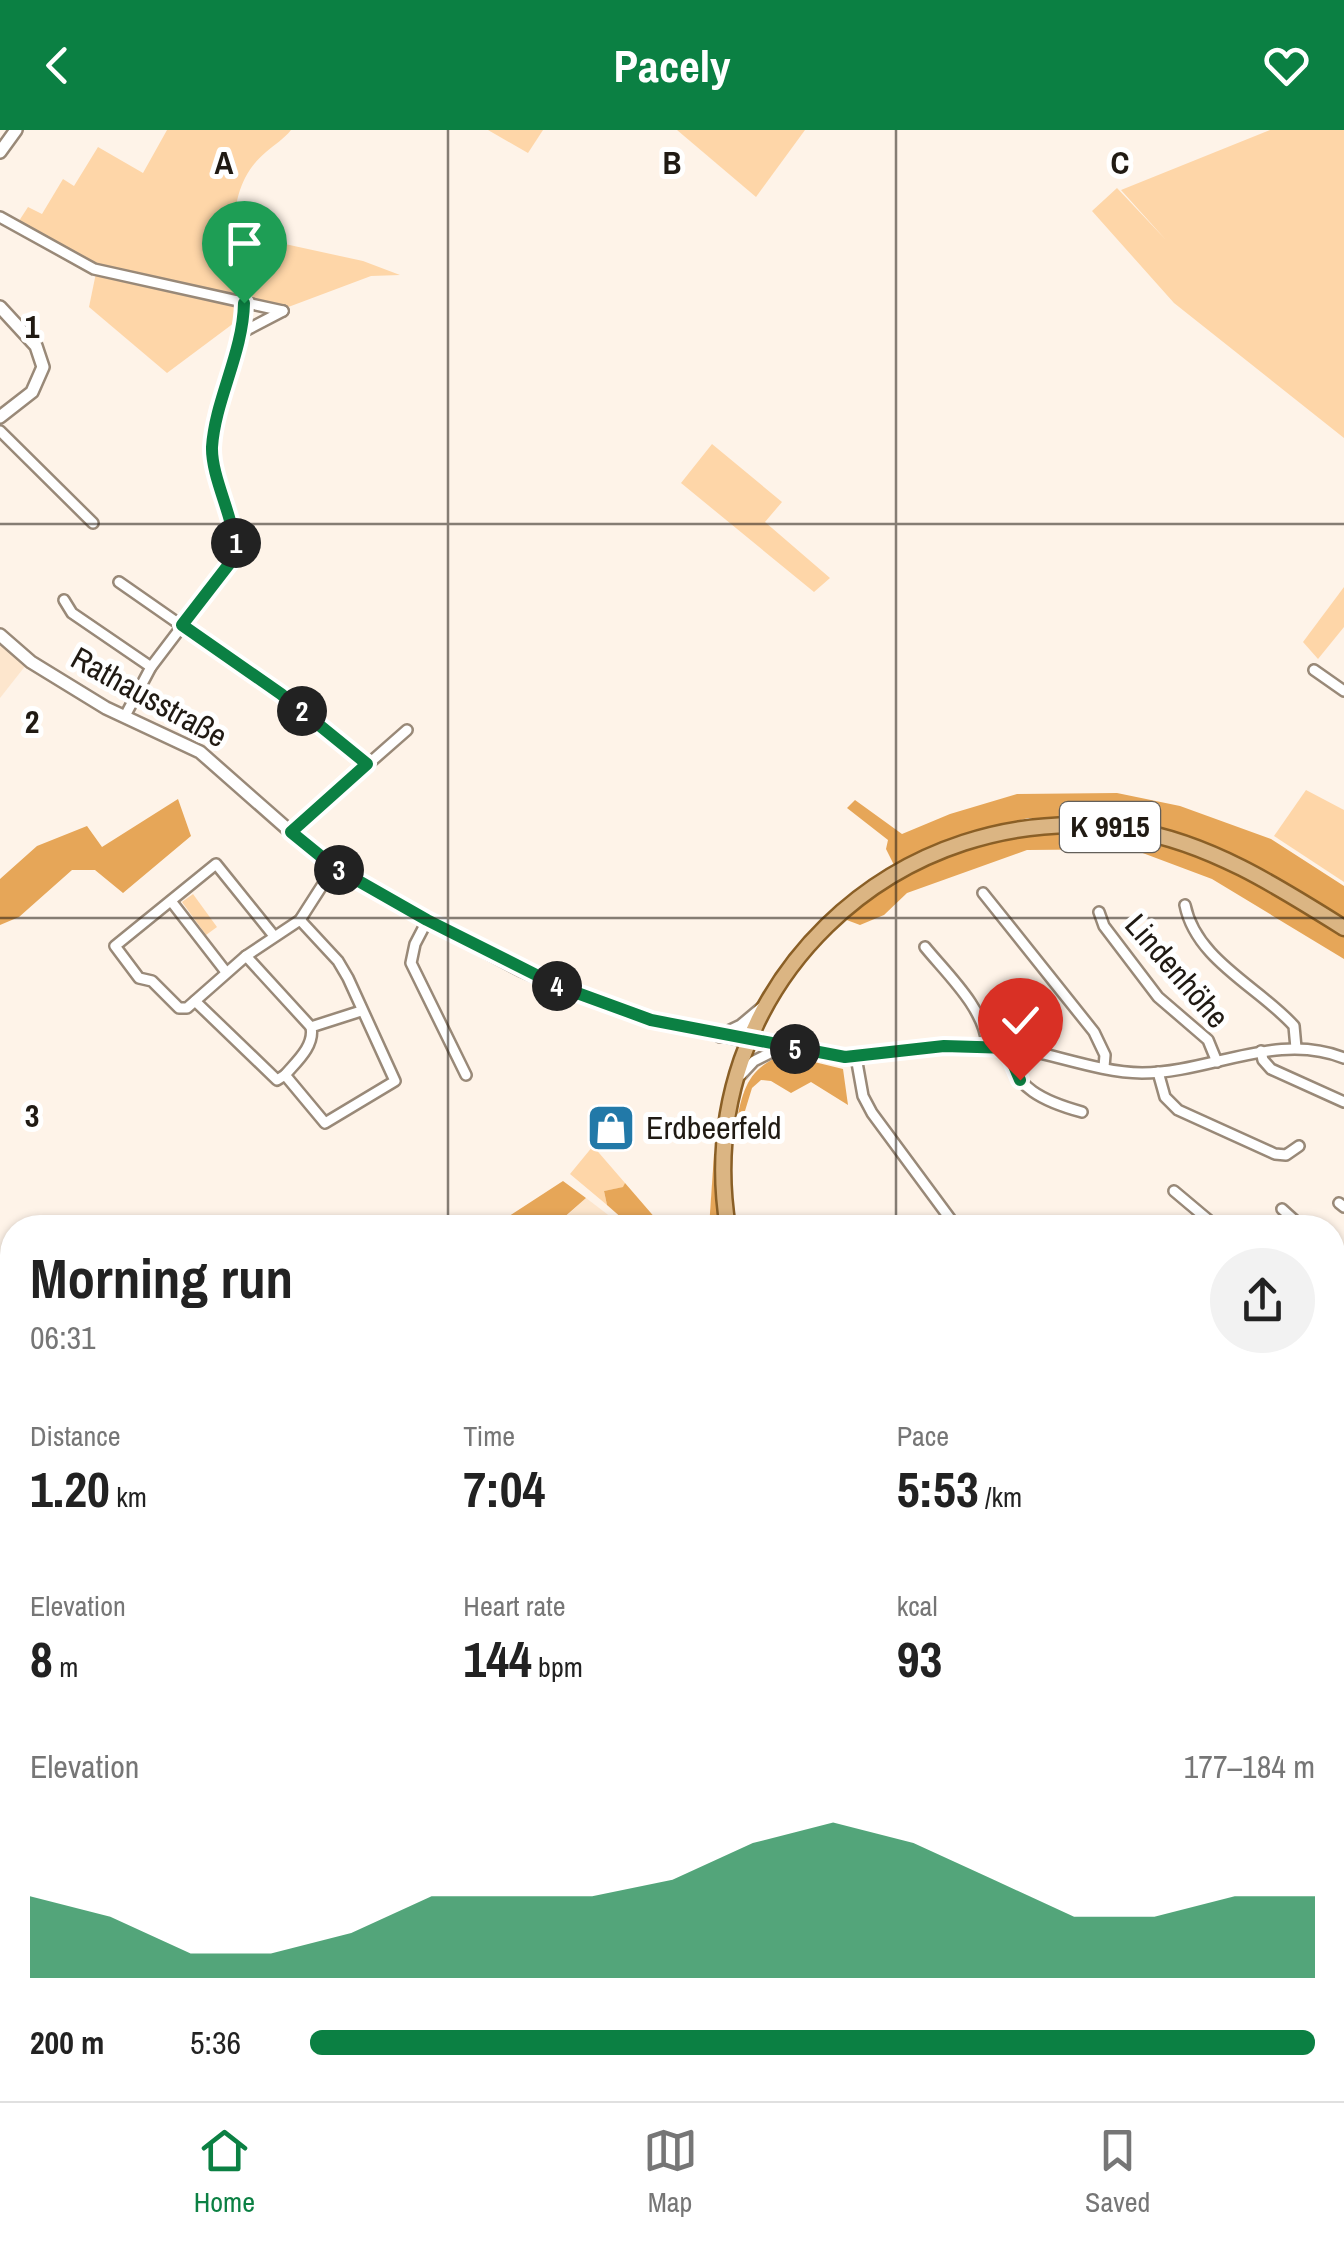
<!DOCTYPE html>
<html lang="en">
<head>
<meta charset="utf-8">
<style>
	:root { --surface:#fff; --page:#f2f2f2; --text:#222; --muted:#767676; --line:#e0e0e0; --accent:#0b8043 }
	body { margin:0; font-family:"Archivo Narrow",sans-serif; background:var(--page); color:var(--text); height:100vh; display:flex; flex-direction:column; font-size:38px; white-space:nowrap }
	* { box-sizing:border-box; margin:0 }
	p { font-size:32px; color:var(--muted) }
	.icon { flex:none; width:55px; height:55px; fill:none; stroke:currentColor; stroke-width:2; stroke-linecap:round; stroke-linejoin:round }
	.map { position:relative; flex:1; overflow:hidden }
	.side { position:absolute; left:0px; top:1085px; width:1345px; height:888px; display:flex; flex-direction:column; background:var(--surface); border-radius:40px 40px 0 0; box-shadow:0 2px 8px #0004 }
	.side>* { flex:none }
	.pin { position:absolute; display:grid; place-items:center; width:85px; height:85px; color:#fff; margin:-102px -42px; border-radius:50% 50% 50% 0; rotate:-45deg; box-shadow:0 0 10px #0007 }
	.pin .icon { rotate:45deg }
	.km { position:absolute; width:50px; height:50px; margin:-25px; border-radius:50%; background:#222; color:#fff; font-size:28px; line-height:50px; text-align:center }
	.round { display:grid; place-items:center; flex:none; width:105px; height:105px; border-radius:52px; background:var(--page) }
	.head { display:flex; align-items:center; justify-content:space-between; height:170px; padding:0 30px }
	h1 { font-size:55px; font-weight:700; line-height:75px }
	.figures { display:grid; grid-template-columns:repeat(3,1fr); gap:15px; height:170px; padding:10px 30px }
	.figures div { display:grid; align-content:center }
	.figures b { font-size:50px; font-weight:700 }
	.figures small { font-size:28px; font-weight:400 }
	.figures p { font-size:28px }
	.chart { height:280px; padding:20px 30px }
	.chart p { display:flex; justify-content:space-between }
	.chart svg { width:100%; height:180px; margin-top:10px; fill:var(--accent); opacity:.7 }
	ul { padding:0 30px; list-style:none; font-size:32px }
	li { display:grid; grid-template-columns:160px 120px 1fr; align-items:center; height:75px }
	li i { height:25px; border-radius:12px; background:var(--accent) }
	header { display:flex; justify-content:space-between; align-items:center; height:130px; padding:0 30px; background:var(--accent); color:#fff; font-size:45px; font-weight:700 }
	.tab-bar { display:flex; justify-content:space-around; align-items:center; height:140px; border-top:2px solid var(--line); background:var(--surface); font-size:28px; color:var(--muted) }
	.tab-bar a { display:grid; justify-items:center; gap:5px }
	.tab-bar .active { color:var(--accent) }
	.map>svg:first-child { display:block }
	.built { fill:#fde6cd }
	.green { fill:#fed6a8 }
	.forest { fill:#e6a658 }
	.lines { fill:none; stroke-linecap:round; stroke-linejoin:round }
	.stream { stroke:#7da0b6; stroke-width:2.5 }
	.minor-casing { stroke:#998978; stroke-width:14 }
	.tertiary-casing { stroke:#998978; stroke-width:16 }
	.secondary-casing { stroke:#998978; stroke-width:18 }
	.primary-casing { stroke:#8a5f26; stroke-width:19 }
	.minor { stroke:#fff; stroke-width:9 }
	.tertiary { stroke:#fff; stroke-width:11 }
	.secondary { stroke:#fff; stroke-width:12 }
	.primary { stroke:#dbb583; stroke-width:14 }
	.rail { stroke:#888077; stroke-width:2.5 }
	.route-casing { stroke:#fff; stroke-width:20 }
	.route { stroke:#0b8043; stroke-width:12 }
	.grid { fill:none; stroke:#201a13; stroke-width:2.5; stroke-opacity:0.55 }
	.labels { text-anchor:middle; stroke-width:10; stroke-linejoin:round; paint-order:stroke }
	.shield { fill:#fff; stroke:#635f5a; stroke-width:2.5 }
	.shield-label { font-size:30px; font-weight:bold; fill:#201a13 }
	.street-label { font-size:32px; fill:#201a13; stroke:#fff }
	.poi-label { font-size:32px; fill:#201a13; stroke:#fff; text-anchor:start }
	.grid-label { font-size:32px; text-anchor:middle; font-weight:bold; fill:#201a13; stroke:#fff; stroke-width:10; stroke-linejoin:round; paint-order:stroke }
</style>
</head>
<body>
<header><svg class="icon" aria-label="back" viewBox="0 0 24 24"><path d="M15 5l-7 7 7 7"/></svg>Pacely<svg class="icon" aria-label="heart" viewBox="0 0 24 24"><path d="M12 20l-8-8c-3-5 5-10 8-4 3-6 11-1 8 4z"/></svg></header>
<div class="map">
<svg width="1344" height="1971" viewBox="0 0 1344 1971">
	<rect width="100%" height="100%" fill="#fef3e8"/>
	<!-- built -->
	<g class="built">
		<path d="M 0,515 L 26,535 L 0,568 Z"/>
		<path d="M 586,1068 L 624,1097 L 566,1097 L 561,1091 Z"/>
		<path d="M 0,1373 L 12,1377 L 12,1960 L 1009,1960 L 1008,1971 L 0,1971 Z"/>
	</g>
	<!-- green -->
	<g class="green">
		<path d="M 167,0 L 291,0 C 284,9 275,14 266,22 C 241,43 234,71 234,103 L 363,131 L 400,145 L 371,146 L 283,179 L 95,136 L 17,94 L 28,77 L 42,84 L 63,49 L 74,56 L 98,17 L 143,43 Z"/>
		<path d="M 488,0 L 543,0 L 528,23 Z"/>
		<path d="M 677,0 L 805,0 L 756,67 Z"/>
		<path d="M 1270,0 L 1344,0 L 1344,308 L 1174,173 L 1092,81 L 1117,58 L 1166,110 L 1121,60 Z"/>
		<path d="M 96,143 L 236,174 L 238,190 L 167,243 L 89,177 Z"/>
		<path d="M 712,314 L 782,372 L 765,392 L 830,448 L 814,462 L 681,353 Z"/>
		<path d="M 1344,457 L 1344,497 L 1318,529 L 1303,512 Z"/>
		<path d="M 1306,660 L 1344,680 L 1344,752 L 1274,706 Z"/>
		<path d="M 193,764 L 217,797 L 206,805 L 182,772 Z"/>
		<path d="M 593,1016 L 625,1053 L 624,1057 L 604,1061 L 607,1075 L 570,1044 Z"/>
		<path d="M 1333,1795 L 1344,1799 L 1344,1971 L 1124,1971 L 1137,1960 L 1332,1960 Z"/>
	</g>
	<!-- forest -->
	<g class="forest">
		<path d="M 1117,663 L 1180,676 L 1271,709 L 1344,756 L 1344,794 L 1148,697 L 1116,692 L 1028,688 L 953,708 L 894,735 L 886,719 L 888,710 L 847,678 L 855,670 L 902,704 L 950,684 L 1017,664 Z"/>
		<path d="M 178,669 L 191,706 L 123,763 L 95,740 L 72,740 L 19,787 L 0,795 L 0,749 L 37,716 L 87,696 L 102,717 Z"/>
		<path d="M 1066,703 C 1086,704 1107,704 1128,706 C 1206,716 1279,765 1344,807 L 1344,829 L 1212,749 L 1132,719 L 1027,720 L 907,763 L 884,785 L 860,795 L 844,789 C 892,753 943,717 1003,707 C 1023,704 1045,705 1066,703 Z"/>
		<path d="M 776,928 L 802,929 L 843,939 L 848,975 L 811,952 L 791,963 L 771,951 L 761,950 L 752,958 L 741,994 L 736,994 C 742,965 746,941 776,928 Z"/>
		<path d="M 714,1024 L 720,1024 L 720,1097 L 709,1098 Z"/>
		<path d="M 563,1051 L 586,1068 L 561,1090 L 566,1097 L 492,1097 Z"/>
		<path d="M 625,1053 L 663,1097 L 632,1097 L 607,1075 L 604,1061 L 623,1057 Z"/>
		<path d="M 1344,1488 L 1344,1634 L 1334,1645 L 1333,1489 Z"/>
	</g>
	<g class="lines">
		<!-- stream -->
		<g class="stream">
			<path d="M 1332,1645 L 1333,1645"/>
			<path d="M 1332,1685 L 1344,1693"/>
			<path d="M 1332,1882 L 1344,1856"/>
			<path d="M 1332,1927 L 1344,1930"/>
			<path d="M 1034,1971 L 1043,1960"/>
		</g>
		<!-- minor casing -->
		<g class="minor-casing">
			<g id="minor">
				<path d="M 0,87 L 94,139 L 283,181"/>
				<path d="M 241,203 L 283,181"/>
				<path d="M 0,301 L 93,393"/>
				<path d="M 119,452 L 281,565 L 367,634"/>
				<path d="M 64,470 L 72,483 L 151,537"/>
				<path d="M 1314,540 L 1344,561"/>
				<path d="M 125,586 L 151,537 L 233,429 C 242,401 211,353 213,317 C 215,270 243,222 244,173"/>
				<path d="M 291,702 L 407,600"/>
				<path d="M 983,763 L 1094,902 L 1105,925 L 1104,937"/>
				<path d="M 171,771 L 226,842"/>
				<path d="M 1185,775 C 1196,830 1259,857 1294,896 L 1296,918"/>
				<path d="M 1099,782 L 1104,796 L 1158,867 L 1208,910 L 1217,932"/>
				<path d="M 427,791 L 415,814 L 411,833 L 466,945"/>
				<path d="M 274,806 L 216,734 L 115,816 L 139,848 L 152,851 L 179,878 L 187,878 L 246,826 L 300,790 L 334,737"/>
				<path d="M 925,817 C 947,844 985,879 987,915"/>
				<path d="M 246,826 L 311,897"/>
				<path d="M 195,871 L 277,950 L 285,945 L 325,993 L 395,951 L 348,848 L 338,831 L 300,790"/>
				<path d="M 750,911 C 784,917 822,929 856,927 C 899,926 941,913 985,915 C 1038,916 1089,942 1142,943 C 1210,943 1277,901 1344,928"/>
				<path d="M 1010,917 C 1008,958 1049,973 1082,982"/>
				<path d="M 1261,921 L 1263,930 L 1271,939 L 1344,972"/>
				<path d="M 856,927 L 863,966 L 872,983 L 957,1098"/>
				<path d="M 1158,942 L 1165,967 L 1178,980 L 1275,1024 L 1286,1025 L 1299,1016"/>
				<path d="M 285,945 C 296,932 315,916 311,897 L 361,881"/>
				<path d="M 741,945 L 754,931 L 782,917"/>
				<path d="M 1174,1061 L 1218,1098"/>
				<path d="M 1339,1073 L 1344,1077"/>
				<path d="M 1282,1079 L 1303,1098"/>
				<path d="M 1332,1123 L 1344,1132"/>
				<path d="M 1332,1155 L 1344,1155"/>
				<path d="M 1332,1169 L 1344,1178"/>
				<path d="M 0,1469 L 12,1473"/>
				<path d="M 205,1960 L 209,1971"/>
				<path d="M 501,1960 L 505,1971"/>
				<path d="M 655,1960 L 660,1971"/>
				<path d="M 610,1971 L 636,1960"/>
			</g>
		</g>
		<!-- tertiary casing -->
		<g class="tertiary-casing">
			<g id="tertiary">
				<path d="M 0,22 L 16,0"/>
				<path d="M 0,177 L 36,216 L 43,237 L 32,262 L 0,287"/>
				<path d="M 0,505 L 31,532 L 106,578 L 200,622 L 317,725 L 387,769 L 521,840 L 573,863 L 651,890 L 749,911"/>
				<path d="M 720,906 L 741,896 L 766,875"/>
			</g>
		</g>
		<!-- secondary casing -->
		<g class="secondary-casing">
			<g id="secondary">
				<path d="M 0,1324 L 12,1328"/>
				<path d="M 1332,1704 L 1344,1712"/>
			</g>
		</g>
		<!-- primary casing -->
		<g class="primary-casing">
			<g id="primary">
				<path d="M 728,1098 C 689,860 897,662 1131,700 C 1208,712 1279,757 1344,798"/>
				<path d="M 1015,1971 L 1017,1960"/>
			</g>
		</g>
		<!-- minor -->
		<use href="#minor" class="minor"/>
		<!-- tertiary -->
		<use href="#tertiary" class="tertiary"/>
		<!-- secondary -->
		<use href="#secondary" class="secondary"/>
		<!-- primary -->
		<use href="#primary" class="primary"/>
		<!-- rail -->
		<g class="rail">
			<path d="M 0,1355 L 12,1359"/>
			<path d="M 0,1385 L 12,1389"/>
			<path d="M 0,1402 L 12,1406"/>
			<path d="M 1332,1764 L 1344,1768"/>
			<path d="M 0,1849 L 12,1884"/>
			<path d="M 40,1960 L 44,1971"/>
			<path d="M 60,1960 L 63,1971"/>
		</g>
	</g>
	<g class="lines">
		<!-- route casing -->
		<g class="route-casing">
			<path id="route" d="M 244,173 C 243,223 215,270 212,317 C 211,352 242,401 233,429 L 182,495 L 281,564 L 367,634 L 291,702 L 334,737 L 427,790 L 558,856 L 651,890 L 845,927 L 944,916 L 1010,918 L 1009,924 L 1020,950"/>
		</g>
		<!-- route -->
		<use href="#route" class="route"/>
	</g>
	<!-- grid -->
	<path class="grid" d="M 448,0 L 448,1098M 896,0 L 896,1098M 0,394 L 1344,394M 0,788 L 1344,788M 0,1183 L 12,1183M 1332,1183 L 1344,1183M 0,1577 L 12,1577M 1332,1577 L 1344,1577M 448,1960 L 448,1971M 896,1960 L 896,1971"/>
	<!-- icons -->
	<defs>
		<g id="shop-square" transform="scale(2.5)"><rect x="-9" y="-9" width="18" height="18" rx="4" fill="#2279a8" stroke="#fff"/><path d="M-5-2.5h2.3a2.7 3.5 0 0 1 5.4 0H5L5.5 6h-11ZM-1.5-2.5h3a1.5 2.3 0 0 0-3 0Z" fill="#fff"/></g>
	</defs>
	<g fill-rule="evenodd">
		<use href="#shop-square" x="611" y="998"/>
	</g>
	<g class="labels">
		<!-- shield labels -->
		<rect class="shield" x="1060" y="672" width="100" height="50" rx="8"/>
		<g class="shield-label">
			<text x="1110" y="707">K 9915</text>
		</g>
		<!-- street labels -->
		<g class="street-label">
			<text transform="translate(149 567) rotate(29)" y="11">Rathausstraße</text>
			<text transform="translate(1177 841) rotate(49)" y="11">Lindenhöhe</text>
		</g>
		<!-- poi labels -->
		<g class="poi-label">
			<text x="646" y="1009">Erdbeerfeld</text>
		</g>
	</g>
	<g class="grid-label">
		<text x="224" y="44">A</text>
		<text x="672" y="44">B</text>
		<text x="1120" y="44">C</text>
		<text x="32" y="208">1</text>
		<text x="32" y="603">2</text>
		<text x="32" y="997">3</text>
	</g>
</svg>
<div class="pin" style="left:244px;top:173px;background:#1e9e55"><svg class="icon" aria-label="arrive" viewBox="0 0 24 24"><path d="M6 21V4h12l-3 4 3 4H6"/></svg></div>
<div class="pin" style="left:1020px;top:950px;background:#d93025"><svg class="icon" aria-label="check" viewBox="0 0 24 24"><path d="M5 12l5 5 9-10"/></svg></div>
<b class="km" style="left:236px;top:413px">1</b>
<b class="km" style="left:302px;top:581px">2</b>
<b class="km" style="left:339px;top:740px">3</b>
<b class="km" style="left:557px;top:856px">4</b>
<b class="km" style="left:795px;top:919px">5</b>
<section class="side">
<div class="head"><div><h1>Morning run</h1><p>06:31</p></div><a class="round"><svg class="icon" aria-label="share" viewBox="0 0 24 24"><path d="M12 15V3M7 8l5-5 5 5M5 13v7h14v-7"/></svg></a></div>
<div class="figures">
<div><p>Distance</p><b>1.20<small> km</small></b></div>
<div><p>Time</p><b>7:04</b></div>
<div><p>Pace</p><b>5:53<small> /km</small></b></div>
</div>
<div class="figures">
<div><p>Elevation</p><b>8<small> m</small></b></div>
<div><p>Heart rate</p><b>144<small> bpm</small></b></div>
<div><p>kcal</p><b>93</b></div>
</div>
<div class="chart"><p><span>Elevation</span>177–184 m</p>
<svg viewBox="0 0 160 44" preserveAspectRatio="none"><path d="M0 44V24L10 29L20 38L30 38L40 33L50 24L60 24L70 24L80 20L90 11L100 6L110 11L120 20L130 29L140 29L150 24L160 24V44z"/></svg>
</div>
<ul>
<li><b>200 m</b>5:36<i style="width:100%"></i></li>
</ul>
</section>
</div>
<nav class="tab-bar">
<a class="active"><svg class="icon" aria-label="home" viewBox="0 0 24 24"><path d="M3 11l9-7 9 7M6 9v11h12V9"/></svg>Home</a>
<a><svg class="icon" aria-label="map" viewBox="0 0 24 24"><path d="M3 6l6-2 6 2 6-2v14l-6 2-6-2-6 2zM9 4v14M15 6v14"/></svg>Map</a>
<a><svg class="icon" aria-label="saved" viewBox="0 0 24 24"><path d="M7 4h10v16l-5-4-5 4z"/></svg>Saved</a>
</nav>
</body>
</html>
